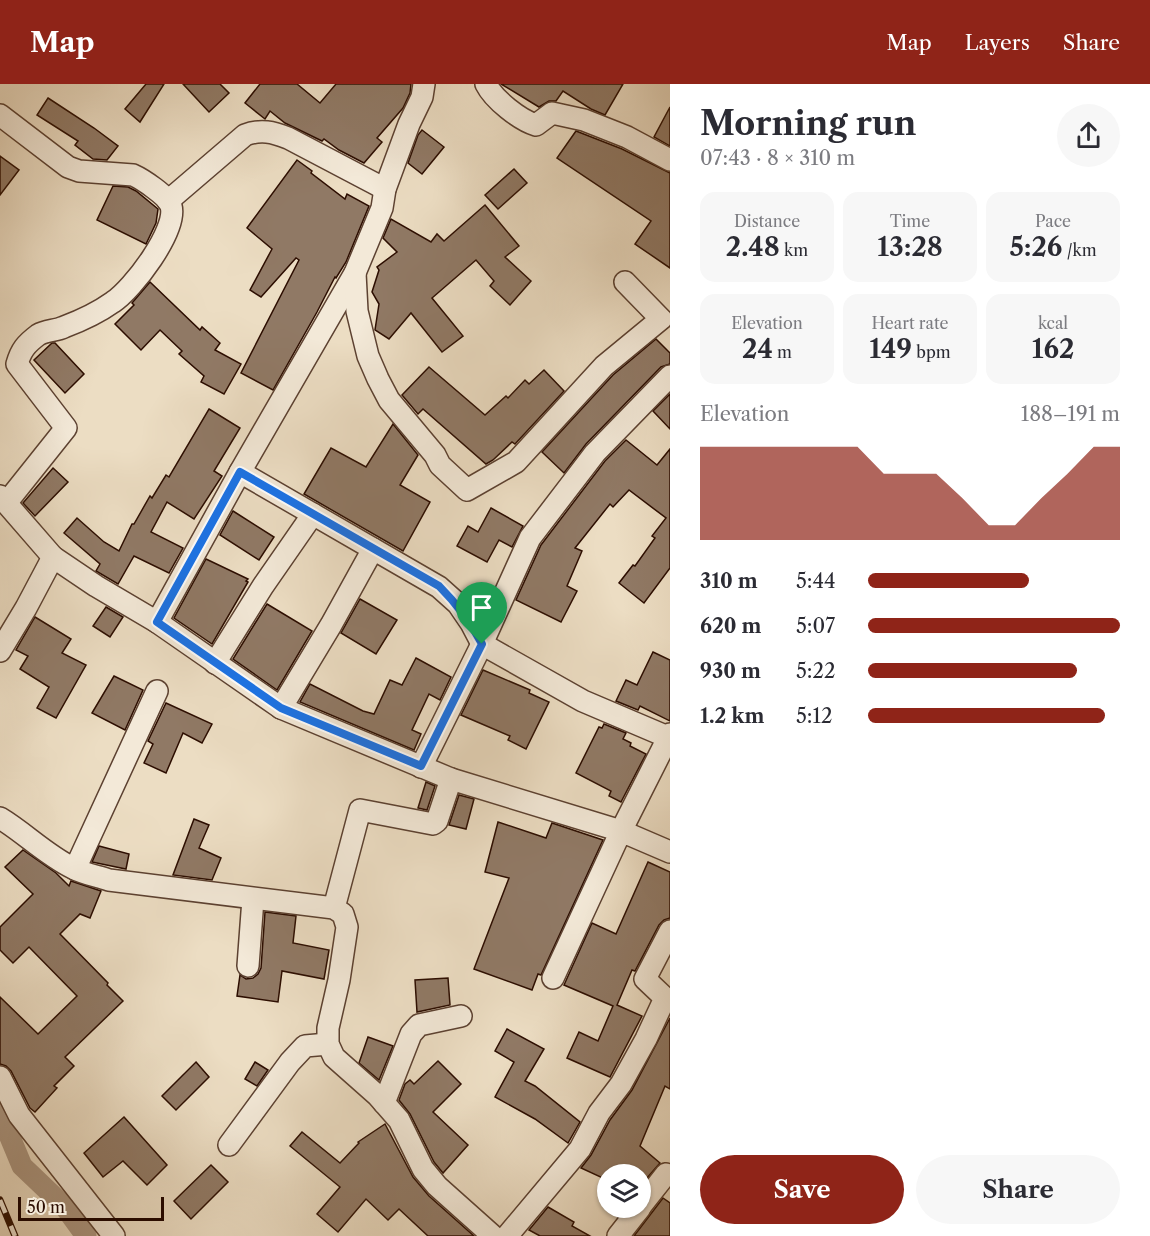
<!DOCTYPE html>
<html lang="en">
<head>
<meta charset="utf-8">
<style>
	:root { --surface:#fff; --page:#f7f7f7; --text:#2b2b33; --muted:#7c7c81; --accent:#8f2418 }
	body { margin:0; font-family:"Libre Caslon Text",serif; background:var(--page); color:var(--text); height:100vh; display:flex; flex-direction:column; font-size:22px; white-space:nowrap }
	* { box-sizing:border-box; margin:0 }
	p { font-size:20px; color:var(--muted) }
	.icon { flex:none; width:33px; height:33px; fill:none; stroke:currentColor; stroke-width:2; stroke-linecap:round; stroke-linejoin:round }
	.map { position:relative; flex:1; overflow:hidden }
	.sheet { display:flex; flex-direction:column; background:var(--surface); width:480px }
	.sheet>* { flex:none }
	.buttons { position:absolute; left:597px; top:1080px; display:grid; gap:12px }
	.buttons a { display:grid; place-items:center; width:54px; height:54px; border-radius:50%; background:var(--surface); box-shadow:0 2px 4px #0004; font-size:30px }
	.scale { position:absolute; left:18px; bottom:15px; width:146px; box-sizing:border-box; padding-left:6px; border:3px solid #2c0d00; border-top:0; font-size:16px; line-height:21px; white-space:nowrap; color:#2c0d00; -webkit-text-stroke:4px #f3e9d8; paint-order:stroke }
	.pin { position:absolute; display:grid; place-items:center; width:51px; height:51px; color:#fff; margin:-62px -26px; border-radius:50% 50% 50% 0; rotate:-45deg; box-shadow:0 0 6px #0007 }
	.pin .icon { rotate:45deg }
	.round { display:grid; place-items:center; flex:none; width:63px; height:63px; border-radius:32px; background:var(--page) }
	.overview { display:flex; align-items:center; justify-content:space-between; height:102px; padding:0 30px }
	h1 { font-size:33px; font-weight:700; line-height:45px }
	.figures { display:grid; grid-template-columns:repeat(3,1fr); gap:9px; height:102px; padding:6px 30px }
	.figures div { display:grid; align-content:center; border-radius:15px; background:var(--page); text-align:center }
	.figures b { font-size:26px; font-weight:700 }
	.figures small { font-size:16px; font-weight:400 }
	.figures p { font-size:16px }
	.chart { height:168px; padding:12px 30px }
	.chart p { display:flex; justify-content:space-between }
	.chart svg { width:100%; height:108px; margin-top:6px; fill:var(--accent); opacity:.7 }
	.cta { display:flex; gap:12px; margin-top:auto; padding:12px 30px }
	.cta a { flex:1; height:69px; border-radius:36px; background:var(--accent); color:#fff; font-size:24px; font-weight:700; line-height:69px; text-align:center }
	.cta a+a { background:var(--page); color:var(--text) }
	ul { padding:0 30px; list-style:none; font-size:20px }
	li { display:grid; grid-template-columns:96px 72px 1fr; align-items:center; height:45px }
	li i { height:15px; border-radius:8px; background:var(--accent) }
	header { display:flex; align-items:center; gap:36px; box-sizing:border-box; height:84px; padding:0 30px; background:var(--accent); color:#fff }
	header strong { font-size:28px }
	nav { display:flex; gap:33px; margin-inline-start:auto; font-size:21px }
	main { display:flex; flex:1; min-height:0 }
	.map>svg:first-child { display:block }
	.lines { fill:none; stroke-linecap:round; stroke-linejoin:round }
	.canal { stroke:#ab9681; stroke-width:21 }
	.building { fill:#907965; stroke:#2c0d00; stroke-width:1.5 }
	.minor-casing { stroke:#5c4131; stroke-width:24 }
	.minor { stroke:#f3e9d8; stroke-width:21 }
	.rail-casing { stroke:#2c0d00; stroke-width:7 }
	.rail { stroke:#f3e9d8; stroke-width:4.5; stroke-dasharray:14; stroke-linecap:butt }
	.route-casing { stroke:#fff; stroke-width:12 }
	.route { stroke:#1a73e8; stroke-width:8 }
</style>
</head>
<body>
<header>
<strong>Map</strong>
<nav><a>Map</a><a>Layers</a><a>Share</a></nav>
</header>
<main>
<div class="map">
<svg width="670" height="1152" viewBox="0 0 670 1152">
	<rect width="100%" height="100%" fill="#ecddc3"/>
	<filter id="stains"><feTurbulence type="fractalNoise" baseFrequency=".00333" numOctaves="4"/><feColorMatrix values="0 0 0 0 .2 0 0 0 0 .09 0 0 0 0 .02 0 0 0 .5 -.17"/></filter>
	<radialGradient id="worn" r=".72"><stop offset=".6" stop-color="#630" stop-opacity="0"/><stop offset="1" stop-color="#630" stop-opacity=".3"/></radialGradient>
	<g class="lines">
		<!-- canal -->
		<path class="canal" d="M 0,1029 L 22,1082 L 65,1123 L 86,1152"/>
	</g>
	<!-- building -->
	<g class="building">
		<path d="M 146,0 L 164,0 L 140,38 L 125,25 Z"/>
		<path d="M 183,0 L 220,0 L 229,9 L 209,28 Z"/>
		<path d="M 260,0 L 297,0 L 320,19 L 336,0 L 411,0 L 410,9 L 403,24 L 377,54 L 382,58 L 364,79 L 339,66 L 324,55 L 322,57 L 285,39 L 270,27 L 265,35 L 245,19 Z"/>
		<path d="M 501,0 L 623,0 L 605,31 L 591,25 L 563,7 L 556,17 L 549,17 L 539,23 Z"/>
		<path d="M 48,14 L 94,44 L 118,62 L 107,76 L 93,75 L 75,61 L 78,57 L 37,31 Z"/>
		<path d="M 670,23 L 670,62 L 654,53 Z"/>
		<path d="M 422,46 L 444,63 L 422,90 L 408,79 L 418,51 Z"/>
		<path d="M 576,47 L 622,65 L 670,89 L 670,184 L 635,160 L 651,137 L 557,74 Z"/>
		<path d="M 0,72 L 19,86 L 0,111 Z"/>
		<path d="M 297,76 L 312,87 L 311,89 L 345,115 L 347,110 L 369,122 L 346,178 L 336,194 L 335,193 L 317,228 L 273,306 L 241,289 L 299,176 L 296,174 L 261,213 L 250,206 L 272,165 L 247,144 Z"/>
		<path d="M 514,85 L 527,99 L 498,125 L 485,111 Z"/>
		<path d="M 113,102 L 128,103 L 136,107 L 158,125 L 156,139 L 146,160 L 97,136 Z"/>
		<path d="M 485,121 L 519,162 L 505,173 L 531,197 L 510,221 L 490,202 L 494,197 L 476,176 L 432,214 L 463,252 L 442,268 L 411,229 L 389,255 L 375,246 L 379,220 L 372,208 L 379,186 L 377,183 L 397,168 L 383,154 L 391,135 L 431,158 L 437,150 L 444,157 Z"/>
		<path d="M 150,198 L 200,246 L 202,243 L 220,259 L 215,266 L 241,280 L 224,310 L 201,298 L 204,292 L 179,270 L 182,267 L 160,246 L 141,266 L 115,240 L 134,221 L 132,219 Z"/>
		<path d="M 656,255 L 670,269 L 670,280 L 661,283 L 586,360 L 564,389 L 542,368 L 613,291 Z"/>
		<path d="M 52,259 L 55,259 L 84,290 L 65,309 L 34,276 Z"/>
		<path d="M 429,283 L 485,331 L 506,312 L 508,314 L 525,296 L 529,300 L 544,286 L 564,307 L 515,360 L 512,358 L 493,376 L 486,380 L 423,325 L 418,330 L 402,311 Z"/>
		<path d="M 670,310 L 670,345 L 653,327 Z"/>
		<path d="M 209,325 L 240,344 L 214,387 L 222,392 L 194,435 L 167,418 L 151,448 L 183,464 L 169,489 L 134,472 L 118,500 L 96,487 L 100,480 L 64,449 L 77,434 L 104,458 L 119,467 L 132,440 L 134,440 L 150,412 L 152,414 L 166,391 L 169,393 Z"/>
		<path d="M 393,340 L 418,371 L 400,401 L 430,418 L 403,467 L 304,410 L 331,364 L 366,383 Z"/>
		<path d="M 626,356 L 657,381 L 670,365 L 670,484 L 644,519 L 619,499 L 633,481 L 635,482 L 655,454 L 652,452 L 666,434 L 629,406 L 613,423 L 610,420 L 575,464 L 582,467 L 567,502 L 577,507 L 561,538 L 516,516 L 541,461 L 605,377 Z"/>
		<path d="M 53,384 L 68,398 L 35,432 L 23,419 Z"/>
		<path d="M 491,424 L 523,442 L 512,463 L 499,456 L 487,478 L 457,462 L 468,442 L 478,448 Z"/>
		<path d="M 233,427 L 274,453 L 259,476 L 220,451 Z"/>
		<path d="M 206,475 L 248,495 L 246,497 L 248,498 L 212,560 L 174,534 Z"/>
		<path d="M 360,515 L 397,536 L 376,570 L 341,549 Z"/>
		<path d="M 267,520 L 312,547 L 277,606 L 233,575 Z"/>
		<path d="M 106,523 L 123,533 L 110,553 L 93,542 Z"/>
		<path d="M 35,533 L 71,555 L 62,569 L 86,581 L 56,634 L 37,624 L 49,603 L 20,585 L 28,572 L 16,566 Z"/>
		<path d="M 653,568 L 670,576 L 670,637 L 640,622 L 638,626 L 616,617 L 626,596 L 637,601 Z"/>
		<path d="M 416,574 L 451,593 L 440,616 L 429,610 L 412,646 L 421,650 L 414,666 L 300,618 L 310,600 L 363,627 L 374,630 L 390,596 L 402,601 Z"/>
		<path d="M 483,586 L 530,606 L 529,609 L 549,618 L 526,665 L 508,656 L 510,652 L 461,631 Z"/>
		<path d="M 114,592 L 143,606 L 125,646 L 92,629 Z"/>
		<path d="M 166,619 L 212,640 L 202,659 L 183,649 L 166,689 L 144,679 L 153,660 L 148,657 Z"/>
		<path d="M 604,640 L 626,649 L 623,655 L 631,659 L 630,662 L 646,670 L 621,718 L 609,712 L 611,707 L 576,689 L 599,643 L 602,644 Z"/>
		<path d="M 426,698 L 435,702 L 427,726 L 418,724 Z"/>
		<path d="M 459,711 L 474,715 L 466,745 L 449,741 Z"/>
		<path d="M 194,735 L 209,741 L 199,764 L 221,774 L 212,796 L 173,791 Z"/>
		<path d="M 498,738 L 546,754 L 552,739 L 603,756 L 541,891 L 538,890 L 532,906 L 474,885 L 509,794 L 485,788 Z"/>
		<path d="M 99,762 L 129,770 L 126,785 L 92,778 Z"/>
		<path d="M 23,766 L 56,789 L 69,802 L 71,797 L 101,807 L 90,834 L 80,830 L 60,850 L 108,899 L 107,901 L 123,917 L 65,973 L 74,982 L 54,1002 L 57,1004 L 35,1028 L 30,1024 L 11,987 L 6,982 L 0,980 L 0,913 L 38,950 L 77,912 L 29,863 L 13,879 L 0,866 L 0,843 L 33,810 L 5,783 Z"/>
		<path d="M 648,778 L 670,788 L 670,834 L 664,836 L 659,841 L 635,887 L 632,886 L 617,921 L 642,932 L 610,993 L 567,974 L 579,948 L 598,957 L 613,922 L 564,901 L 592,839 L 616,850 Z"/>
		<path d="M 265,828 L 296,832 L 293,859 L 329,866 L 324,895 L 282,887 L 278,918 L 237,912 L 240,891 L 246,895 L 253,894 L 258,890 L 261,884 Z"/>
		<path d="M 448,894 L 450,921 L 417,928 L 415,896 Z"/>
		<path d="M 670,934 L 670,1005 L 665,1002 L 640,1062 L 660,1079 L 640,1102 L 640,1090 L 608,1090 L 607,1096 L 581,1084 L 591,1071 L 610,1036 L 632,1006 Z"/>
		<path d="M 507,945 L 544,965 L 525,997 L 535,1002 L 580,1038 L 568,1059 L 535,1035 L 495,1013 L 514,978 L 495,967 Z"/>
		<path d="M 368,953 L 393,962 L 379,996 L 359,979 Z"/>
		<path d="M 438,977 L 461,1000 L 433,1028 L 468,1061 L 443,1089 L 434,1078 L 410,1030 L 399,1016 L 405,1000 L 410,996 L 414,1000 Z"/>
		<path d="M 196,978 L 209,993 L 176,1026 L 162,1012 Z"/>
		<path d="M 255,978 L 268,986 L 257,1002 L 245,995 Z"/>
		<path d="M 124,1033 L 167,1081 L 147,1101 L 123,1077 L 103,1093 L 84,1069 Z"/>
		<path d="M 385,1040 L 413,1093 L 429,1112 L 474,1152 L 428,1152 L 399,1125 L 388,1136 L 366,1115 L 338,1148 L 317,1130 L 340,1103 L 290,1062 L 302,1048 L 340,1079 L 359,1059 L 358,1058 Z"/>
		<path d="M 211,1081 L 228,1098 L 191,1135 L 174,1117 Z"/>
		<path d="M 663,1114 L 670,1119 L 670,1152 L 634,1152 Z"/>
		<path d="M 548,1123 L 574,1138 L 572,1142 L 590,1152 L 540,1152 L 529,1146 Z"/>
	</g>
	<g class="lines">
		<!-- minor casing -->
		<g class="minor-casing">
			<g id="minor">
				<path d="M 424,0 L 422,13 L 409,40 L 385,105 L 382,124 L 355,189 L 240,388 L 439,503 L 458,520 L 471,539 L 482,560 L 583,617 L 670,654"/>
				<path d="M 486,0 C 494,16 520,36 536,41 L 552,29 L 584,36 L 627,53 L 670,76"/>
				<path d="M 0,31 L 68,83 L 79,87 L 133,91 C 142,95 168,112 171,122 C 178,146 132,206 113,218 C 99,228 80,237 64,243 C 56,247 46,246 38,251 C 26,260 21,266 17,280 L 66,344 L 7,418"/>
				<path d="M 168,117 L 245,51 C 261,45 273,48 288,54 L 385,105"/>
				<path d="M 355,189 L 357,227 L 368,272 L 378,295 L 389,316 L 435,371 L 440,381 L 467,406 L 516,378 L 604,282 L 661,235 L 625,198"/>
				<path d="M 0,412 L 53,473"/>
				<path d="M 157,538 L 240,388"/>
				<path d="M 0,567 L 26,524 L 53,473 L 96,502 L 157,538 L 281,624 L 451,695 L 621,747 L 670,650"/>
				<path d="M 215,579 L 263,502 L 313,430"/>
				<path d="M 281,624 L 331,541 L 373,465"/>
				<path d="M 421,683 L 482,560 L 530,454 L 595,369 L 670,292"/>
				<path d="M 0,734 C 25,749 46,771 73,784 C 84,790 97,792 109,796 L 334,824 L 343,830 L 347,843 L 339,896 L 328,944 L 328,960 L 334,973 L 378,1012 L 399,1036 L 423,1085 L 437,1102 L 493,1152"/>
				<path d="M 75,785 L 157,607"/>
				<path d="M 334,824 L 360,726 L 433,740 L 437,737 L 451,695"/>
				<path d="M 248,882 L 253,815"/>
				<path d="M 553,894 L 621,747 L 670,768"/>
				<path d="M 0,993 L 19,1031 L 114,1152"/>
				<path d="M 384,1019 L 411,950 L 419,941 L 461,932"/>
				<path d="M 229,1061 L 290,978 L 305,962 L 328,960"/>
				<path d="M 640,1123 L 666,1090"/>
				<path d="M 507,1152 L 580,1065 L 599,1029 L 621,1000 L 646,955 L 665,914 L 645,895 L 670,847"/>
				<path d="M 618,1152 L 640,1124"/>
			</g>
		</g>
		<!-- minor -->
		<use href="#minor" class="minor"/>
		<!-- rail casing -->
		<g class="rail-casing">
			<path id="rail" d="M 0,1116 L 15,1152"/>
		</g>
		<!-- rail -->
		<use href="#rail" class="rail"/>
	</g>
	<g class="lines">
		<!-- route casing -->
		<g class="route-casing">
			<path id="route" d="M 240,388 L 439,502 C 457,520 470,537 482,560 L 421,682 L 281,624 L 157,538 Z"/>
		</g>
		<!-- route -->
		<use href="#route" class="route"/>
	</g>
	<rect width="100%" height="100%" filter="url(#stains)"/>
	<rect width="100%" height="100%" fill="url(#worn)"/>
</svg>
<div class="buttons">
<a><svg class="icon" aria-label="layers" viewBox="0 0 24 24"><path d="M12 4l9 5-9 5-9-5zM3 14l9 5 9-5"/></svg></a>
</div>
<div class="scale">50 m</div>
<div class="pin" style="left:482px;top:560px;background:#1e9e55"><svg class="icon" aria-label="arrive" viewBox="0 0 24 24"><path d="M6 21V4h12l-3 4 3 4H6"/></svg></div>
</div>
<section class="sheet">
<div class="overview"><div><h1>Morning run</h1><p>07:43 · 8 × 310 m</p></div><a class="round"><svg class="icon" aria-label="share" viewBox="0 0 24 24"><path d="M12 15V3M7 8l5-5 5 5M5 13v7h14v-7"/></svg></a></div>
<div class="figures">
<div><p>Distance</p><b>2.48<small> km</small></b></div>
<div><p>Time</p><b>13:28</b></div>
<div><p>Pace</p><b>5:26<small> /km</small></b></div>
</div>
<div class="figures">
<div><p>Elevation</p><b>24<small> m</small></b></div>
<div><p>Heart rate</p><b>149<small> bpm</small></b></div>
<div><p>kcal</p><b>162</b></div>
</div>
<div class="chart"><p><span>Elevation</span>188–191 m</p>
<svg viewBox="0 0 160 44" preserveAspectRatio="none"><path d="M0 44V6L10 6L20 6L30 6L40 6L50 6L60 6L70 17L80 17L90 17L100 27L110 38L120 38L130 27L140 17L150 6L160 6V44z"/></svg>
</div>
<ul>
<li><b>310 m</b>5:44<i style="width:64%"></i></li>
<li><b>620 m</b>5:07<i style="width:100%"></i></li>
<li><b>930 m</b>5:22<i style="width:83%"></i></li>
<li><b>1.2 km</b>5:12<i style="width:94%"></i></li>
</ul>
<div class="cta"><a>Save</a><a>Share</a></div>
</section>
</main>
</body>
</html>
